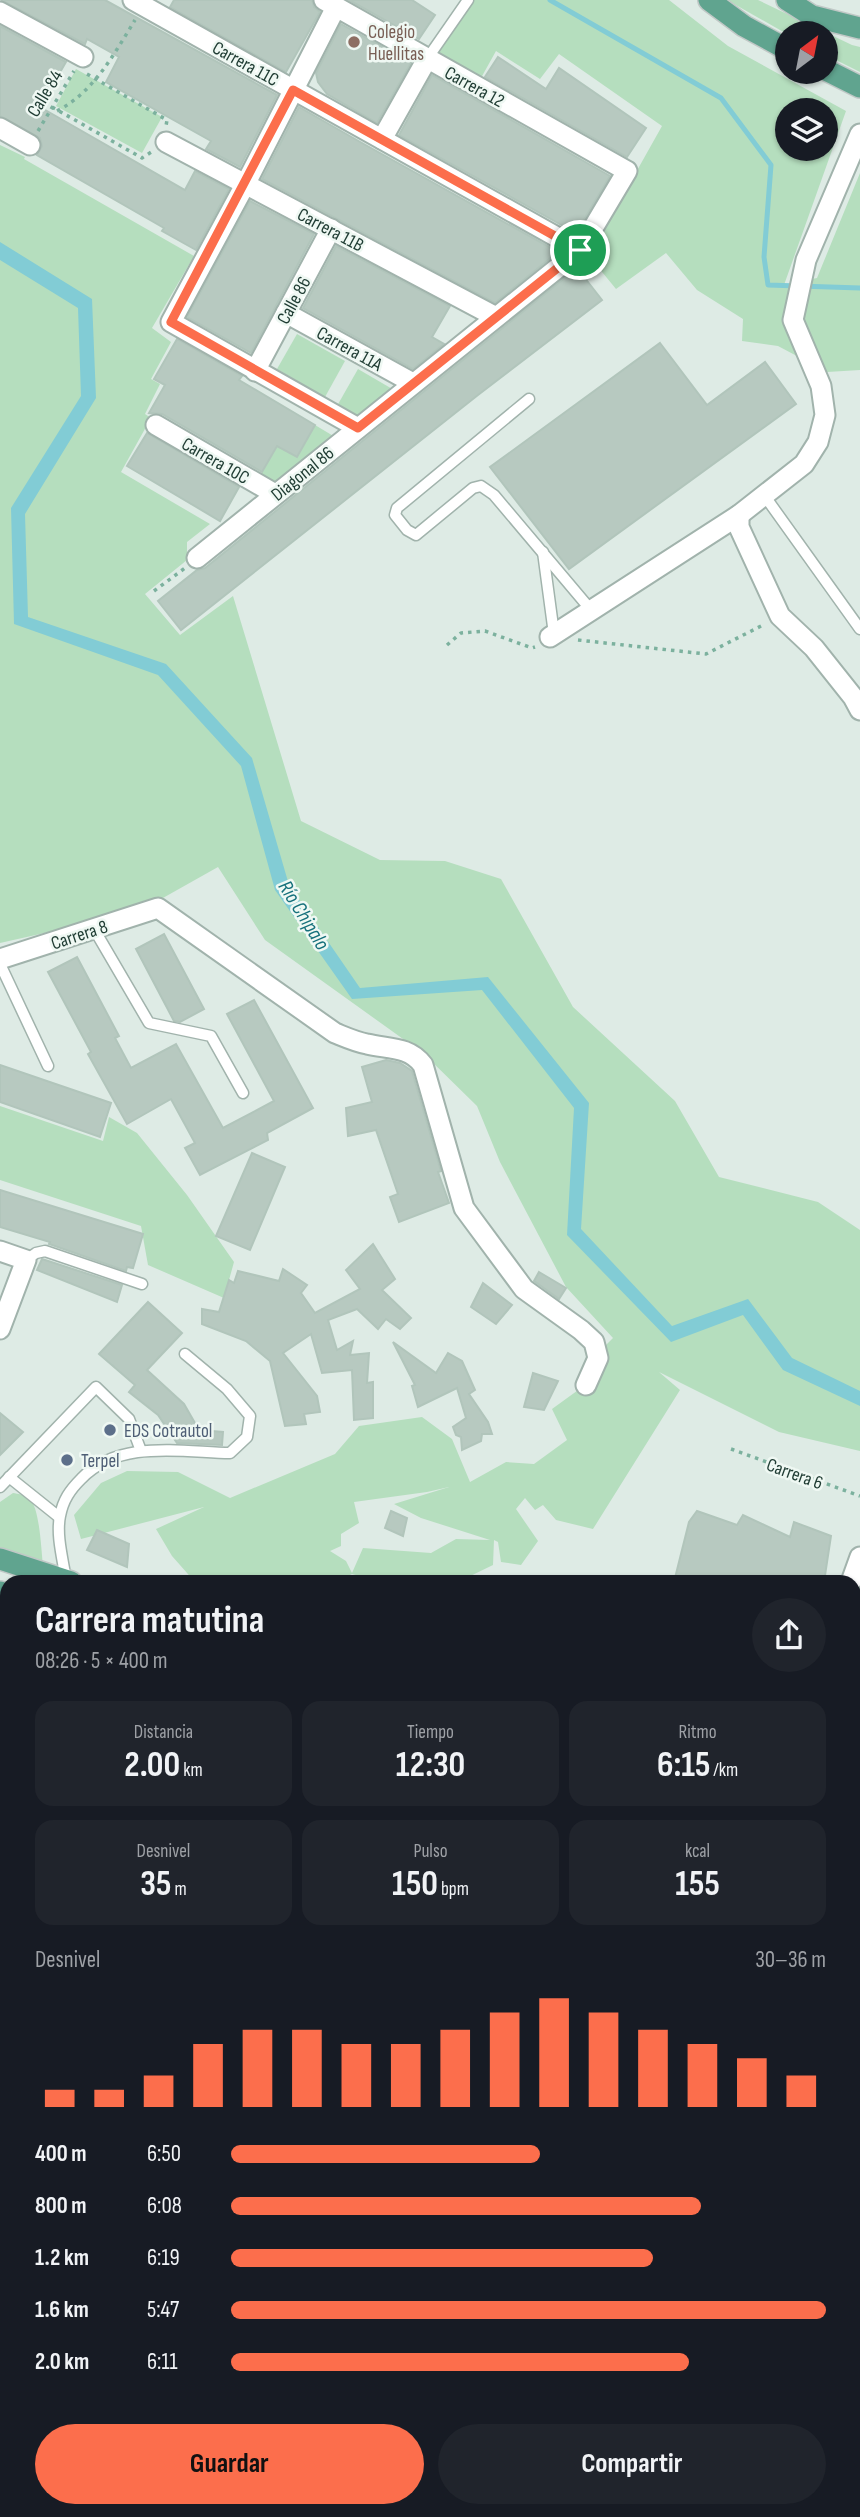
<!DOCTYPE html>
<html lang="es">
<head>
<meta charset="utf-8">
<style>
	:root { --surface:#171b24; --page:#20242c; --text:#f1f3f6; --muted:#9ea1a6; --accent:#fc6e4c }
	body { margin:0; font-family:"Sofia Sans Condensed",sans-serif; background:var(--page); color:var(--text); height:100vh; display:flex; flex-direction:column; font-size:26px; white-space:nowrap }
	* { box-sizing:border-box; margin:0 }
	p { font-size:23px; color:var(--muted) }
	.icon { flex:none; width:38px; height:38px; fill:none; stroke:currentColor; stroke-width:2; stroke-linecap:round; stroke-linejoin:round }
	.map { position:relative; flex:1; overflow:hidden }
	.details { position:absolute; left:0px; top:1575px; width:861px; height:943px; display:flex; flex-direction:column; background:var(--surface); border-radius:21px 21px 0 0; box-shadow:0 2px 5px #0004 }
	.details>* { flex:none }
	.needle { width:46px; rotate:32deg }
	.buttons { position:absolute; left:775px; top:21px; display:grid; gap:14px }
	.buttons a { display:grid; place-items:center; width:63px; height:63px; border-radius:50%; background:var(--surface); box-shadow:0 2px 5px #0004; font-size:35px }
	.pin { position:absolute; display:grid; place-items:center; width:60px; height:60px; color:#fff; margin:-30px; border:4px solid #fff; border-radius:50%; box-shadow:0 2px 7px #0007 }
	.round { display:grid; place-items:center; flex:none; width:74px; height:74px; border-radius:37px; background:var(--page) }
	.summary { display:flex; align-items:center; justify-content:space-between; height:119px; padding:0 35px }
	h1 { font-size:38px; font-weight:700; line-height:52px }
	.stats { display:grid; grid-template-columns:repeat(3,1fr); gap:10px; height:119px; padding:7px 35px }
	.stats div { display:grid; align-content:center; border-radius:18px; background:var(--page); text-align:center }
	.stats b { font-size:35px; font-weight:700 }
	.stats small { font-size:19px; font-weight:400 }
	.stats p { font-size:19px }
	.chart { height:196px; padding:14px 35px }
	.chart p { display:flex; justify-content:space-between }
	.chart svg { width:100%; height:126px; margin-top:7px; stroke:var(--accent); stroke-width:6 }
	.button { display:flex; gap:14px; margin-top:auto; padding:14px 35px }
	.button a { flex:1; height:80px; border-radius:42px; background:var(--accent); color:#111; font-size:28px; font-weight:700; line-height:80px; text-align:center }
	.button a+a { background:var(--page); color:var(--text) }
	ul { padding:0 35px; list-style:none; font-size:23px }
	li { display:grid; grid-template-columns:112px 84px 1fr; align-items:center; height:52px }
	li i { height:18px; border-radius:9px; background:var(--accent) }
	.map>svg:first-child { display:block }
	.green { fill:#b5debe; fill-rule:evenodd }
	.water { fill:#82ccd5 }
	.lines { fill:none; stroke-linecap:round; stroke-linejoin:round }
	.stream { stroke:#82ccd5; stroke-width:5 }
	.building { fill:#b7c9c0; stroke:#b1c5bb; stroke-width:2 }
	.service-casing { stroke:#a1b3ac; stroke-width:13 }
	.minor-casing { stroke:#a1b3ac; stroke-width:23 }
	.primary-casing { stroke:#c0c8c6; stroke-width:24 }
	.path { stroke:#7cb19e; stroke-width:3.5; stroke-dasharray:3.5 5; stroke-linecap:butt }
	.service { stroke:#fff; stroke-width:10 }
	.minor { stroke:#fff; stroke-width:19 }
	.primary { stroke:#60a48f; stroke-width:21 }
	.route-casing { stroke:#fff; stroke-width:14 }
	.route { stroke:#fc6e4c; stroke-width:9 }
	.education-dot { fill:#8d6e63; stroke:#eff8f3; stroke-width:2.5 }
	.service-dot { fill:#5c6f8a; stroke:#eff8f3; stroke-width:2.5 }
	.labels { text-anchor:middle; stroke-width:5; stroke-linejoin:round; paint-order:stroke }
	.education-label { font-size:19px; fill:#785e54; stroke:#eff8f3; text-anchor:start }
	.street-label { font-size:19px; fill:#1f3c33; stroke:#eff8f3 }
	.service-label { font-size:19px; fill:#4e5e75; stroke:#eff8f3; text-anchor:start }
	.water-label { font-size:21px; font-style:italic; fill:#15707b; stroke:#eff8f3 }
</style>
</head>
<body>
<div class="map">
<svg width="860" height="2517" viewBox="0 0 860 2517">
	<rect width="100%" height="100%" fill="#deebe5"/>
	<!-- green -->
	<g class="green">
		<path d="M 468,0 L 669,0 L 728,46 L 846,111 L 784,285 L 817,278 L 860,173 L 860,370 L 827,372 L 778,346 L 742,341 L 743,319 L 697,290 L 666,253 L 616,289 L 589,256 L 662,126 L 559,54 L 540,79 L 496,51 L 476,87 L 427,59 ZM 788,110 L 826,110 L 826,149 L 788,149 Z"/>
		<path d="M 727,0 L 758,0 L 852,45 L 860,47 L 860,72 L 826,55 L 826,33 L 787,34 Z"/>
		<path d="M 76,69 L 162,117 L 142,153 L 56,106 Z"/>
		<path d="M 0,145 L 25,157 L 24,159 L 194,256 L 152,328 L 171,342 L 151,379 L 160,384 L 145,414 L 151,418 L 121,472 L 210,524 L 187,542 L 187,560 L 145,594 L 180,635 L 233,596 L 301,821 L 380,860 L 445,861 L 501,879 L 573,1007 L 675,1101 L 719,1177 L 818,1202 L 860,1230 L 860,1451 L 779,1432 L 659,1372 L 680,1390 L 593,1529 L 556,1520 L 543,1505 L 535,1510 L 525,1498 L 516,1509 L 538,1541 L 521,1565 L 501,1562 L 498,1542 L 494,1540 L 493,1565 L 458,1582 L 382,1582 L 352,1574 L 335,1582 L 309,1576 L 303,1582 L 195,1582 L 172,1556 L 156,1529 L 204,1507 L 81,1539 L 74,1515 L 101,1483 L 127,1471 L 178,1472 L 230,1498 L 335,1454 L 359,1426 L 422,1417 L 452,1439 L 470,1482 L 506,1462 L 534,1464 L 567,1440 L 552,1409 L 581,1388 L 595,1356 L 613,1338 L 566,1287 L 500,1162 L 477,1106 L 424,1054 L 265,940 L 218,867 L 138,912 L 0,943 ZM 449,1487 L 394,1504 L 421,1518 L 490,1540 L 456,1539 L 431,1553 L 363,1548 L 352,1573 L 346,1561 L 330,1551 L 341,1546 L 341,1534 L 359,1523 L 354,1502 L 427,1492 Z"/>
		<path d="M 297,334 L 345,361 L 325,397 L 277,369 Z"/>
		<path d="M 358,369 L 394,390 L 356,417 L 337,406 Z"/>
		<path d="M 315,425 L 335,437 L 274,484 L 260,476 L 277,446 L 297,457 Z"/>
		<path d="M 0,1106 L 103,1141 L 109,1117 L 137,1133 L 187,1195 L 234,1262 L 224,1298 L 148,1265 L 141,1226 L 0,1180 Z"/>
		<path d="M 13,1493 C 18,1494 24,1494 29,1498 C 40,1507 41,1550 43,1565 L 0,1549 L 0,1502 Z"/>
		<path d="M 854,2359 L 860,2361 L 860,2451 L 854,2469 Z"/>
	</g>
	<!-- water -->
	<path class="water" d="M 0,242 L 92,299 L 96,398 L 25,514 L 28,617 L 166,664 L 252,758 L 289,885 L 360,988 L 488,977 L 589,1103 L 581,1229 L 672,1326 L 748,1299 L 792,1358 L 860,1391 L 860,1406 L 783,1370 L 743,1315 L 671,1342 L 567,1235 L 574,1108 L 482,990 L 352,999 L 275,890 L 241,766 L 158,675 L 14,624 L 11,508 L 81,396 L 78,308 L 0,260 Z"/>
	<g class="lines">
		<!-- stream -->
		<path class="stream" d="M 550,0 L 721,98 L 771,165 L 764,257 L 768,285 L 860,288"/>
	</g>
	<!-- building -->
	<g class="building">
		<path d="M 1,0 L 105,0 L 277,95 L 240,167 L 206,149 L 211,141 L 106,82 L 119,57 L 87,39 L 85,44 Z"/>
		<path d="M 174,0 L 312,0 L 314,7 L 320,12 L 286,72 L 170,7 Z"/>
		<path d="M 349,0 L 412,0 L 435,15 L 419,39 Z"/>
		<path d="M 341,24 L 411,63 L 377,123 L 327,94 L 318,82 L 316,73 Z"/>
		<path d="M 0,26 L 66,62 L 40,107 L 185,190 L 195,171 L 229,189 L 196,250 L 162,231 L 164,228 L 37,155 L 42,146 L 40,138 L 0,116 Z"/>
		<path d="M 498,57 L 546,89 L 559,68 L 646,128 L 627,157 L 485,77 Z"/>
		<path d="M 432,75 L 610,176 L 576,233 L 399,135 Z"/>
		<path d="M 299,107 L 362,143 L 558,252 L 495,303 L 262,179 Z"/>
		<path d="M 250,201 L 314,234 L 251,353 L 187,317 Z"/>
		<path d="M 336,246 L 450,306 L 432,337 L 444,344 L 413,369 L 303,308 Z"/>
		<path d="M 577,268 L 602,300 L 478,395 L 181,630 L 158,601 L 197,570 L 205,568 Z"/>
		<path d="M 177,339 L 242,376 L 239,380 L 315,425 L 297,457 L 277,446 L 262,472 L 162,414 L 149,413 L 165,385 L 154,379 Z"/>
		<path d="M 660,343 L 707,405 L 765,362 L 796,404 L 569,569 L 490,467 Z"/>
		<path d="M 147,433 L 239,487 L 220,521 L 127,466 Z"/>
		<path d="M 164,934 L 204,1009 L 180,1022 L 174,1021 L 136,949 Z"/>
		<path d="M 77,957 L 119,1036 L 115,1038 L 131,1068 L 176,1044 L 223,1128 L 274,1101 L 227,1014 L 254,1000 L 313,1108 L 267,1133 L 268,1140 L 200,1175 L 185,1148 L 195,1143 L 171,1099 L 127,1124 L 88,1054 L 91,1052 L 48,972 Z"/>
		<path d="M 386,1060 L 400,1063 L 412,1071 L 441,1171 L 438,1172 L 449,1203 L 399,1222 L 390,1197 L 398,1194 L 376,1130 L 348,1136 L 346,1108 L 372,1102 L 362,1067 Z"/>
		<path d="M 0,1065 L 111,1103 L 100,1137 L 0,1102 Z"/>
		<path d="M 252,1153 L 285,1167 L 250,1250 L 216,1236 Z"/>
		<path d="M 0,1190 L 143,1234 L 133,1268 L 127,1267 L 126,1271 L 49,1244 L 50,1242 L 0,1227 Z"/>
		<path d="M 373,1244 L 395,1279 L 382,1290 L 411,1318 L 400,1329 L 386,1319 L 378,1329 L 357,1309 L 328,1320 L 337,1350 L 353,1341 L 350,1355 L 369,1353 L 367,1383 L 373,1382 L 373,1418 L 354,1420 L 352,1370 L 322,1373 L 311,1334 L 283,1353 L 317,1396 L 320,1412 L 304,1414 L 306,1424 L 285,1426 L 270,1361 L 246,1341 L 202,1324 L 202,1309 L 219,1312 L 229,1280 L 234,1283 L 238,1271 L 279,1281 L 283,1269 L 307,1285 L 301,1293 L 315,1313 L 360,1289 L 346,1270 Z"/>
		<path d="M 42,1259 L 122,1285 L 117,1302 L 37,1270 Z"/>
		<path d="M 539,1272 L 566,1288 L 559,1299 L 534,1281 Z"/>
		<path d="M 483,1283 L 512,1305 L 496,1324 L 471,1307 Z"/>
		<path d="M 148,1302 L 182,1333 L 147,1370 L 184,1404 L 199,1430 L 223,1432 L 222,1445 L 177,1443 L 158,1415 L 129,1392 L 135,1385 L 99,1354 Z"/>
		<path d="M 393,1342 L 436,1373 L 448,1353 L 462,1361 L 475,1390 L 469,1394 L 488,1422 L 492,1434 L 482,1434 L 481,1441 L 462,1450 L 461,1437 L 456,1435 L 453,1427 L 466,1418 L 457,1388 L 418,1407 L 412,1386 L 415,1385 Z"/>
		<path d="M 533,1373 L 558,1381 L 544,1410 L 524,1407 Z"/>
		<path d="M 0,1413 L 23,1432 L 0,1455 Z"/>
		<path d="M 391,1511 L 407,1518 L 403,1536 L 385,1528 Z"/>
		<path d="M 697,1511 L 737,1525 L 743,1515 L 790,1537 L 794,1522 L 831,1536 L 824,1582 L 674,1582 L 689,1522 Z"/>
		<path d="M 97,1530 L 129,1544 L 127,1567 L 87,1550 Z"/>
	</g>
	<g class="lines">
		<!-- service casing -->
		<g class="service-casing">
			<g id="service">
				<path d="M 427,59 L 468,0"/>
				<path d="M 529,399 L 397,508 L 395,515 L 407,530 L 416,535 L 473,488 L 481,486 L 494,495 L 591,610"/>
				<path d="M 764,495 L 860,629"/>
				<path d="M 543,552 L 554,634"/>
				<path d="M 94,929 L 149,1023 L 211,1036 L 243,1093"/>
				<path d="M 0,964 L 48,1066"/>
				<path d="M 26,1260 L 36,1253 L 45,1251 L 142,1284"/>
				<path d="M 9,1477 L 59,1517"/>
				<path d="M 0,1487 L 96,1387 L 129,1419 L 141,1451"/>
				<path d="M 66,1580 C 63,1560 56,1535 60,1516 C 63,1500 70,1490 81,1479 C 119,1439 181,1452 230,1453 L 247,1437 L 250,1416 L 227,1389 L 185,1354"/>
				<path d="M 0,1634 L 7,1636"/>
			</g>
		</g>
		<!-- minor casing -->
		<g class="minor-casing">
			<g id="minor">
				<path d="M 133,0 L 580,250"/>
				<path d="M 336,7 L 246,183 L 171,322 L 358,428"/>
				<path d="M 0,12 L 83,57"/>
				<path d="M 0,128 L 30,145"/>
				<path d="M 382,139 L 427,59"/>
				<path d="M 166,142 L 496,317"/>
				<path d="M 286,313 L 413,383"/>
				<path d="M 255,371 L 331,229"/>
				<path d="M 156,425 L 275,494"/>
				<path d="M 739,515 L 739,527 L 780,616 L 814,648 L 853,697 L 860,710"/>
				<path d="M 197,558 L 580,250 L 627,171 L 324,0"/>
				<path d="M 550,637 L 739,515 L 804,464 L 818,442 L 825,415 L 821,386 L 793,320 L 806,260 L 860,134"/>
				<path d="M 0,959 L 158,908 L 335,1033 C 345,1037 356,1042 367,1044 C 388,1049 409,1046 423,1065 L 464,1208 L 524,1289 L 581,1330 L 594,1342 L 598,1358 L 586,1385"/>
				<path d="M 0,1251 L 26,1260 L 0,1329"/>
				<path d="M 851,1582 L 860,1557"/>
				<path d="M 854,1625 L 860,1627"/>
				<path d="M 0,1839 L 7,1841"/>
				<path d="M 0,2065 L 7,2068"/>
				<path d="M 854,2109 L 860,2090"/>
				<path d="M 0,2216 L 7,2219"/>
				<path d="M 0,2298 L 7,2273"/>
				<path d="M 854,2340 L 860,2341"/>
				<path d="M 0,2361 L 7,2363"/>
				<path d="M 105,2517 L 107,2511"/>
				<path d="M 368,2517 L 369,2511"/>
				<path d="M 541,2517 L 542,2511"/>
			</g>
		</g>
		<!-- primary casing -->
		<g class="primary-casing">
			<g id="primary">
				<path d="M 709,0 L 744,26 L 788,50"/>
				<path d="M 787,0 L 812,16 L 860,28"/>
				<path d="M 826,70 L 860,87"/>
				<path d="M 0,1559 L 71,1582"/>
				<path d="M 0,1592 L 7,1595"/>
				<path d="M 854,1833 L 860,1835"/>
				<path d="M 854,1865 L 860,1867"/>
			</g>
		</g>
		<!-- path -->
		<g class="path">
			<path d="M 87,74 L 167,120 L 166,126"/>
			<path d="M 52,107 L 142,158 L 153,151"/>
			<path d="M 57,111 C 94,92 114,54 135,20"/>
			<path d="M 38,131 L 74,71"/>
			<path d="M 154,591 L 185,568"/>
			<path d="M 578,640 L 706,654 L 765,624"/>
			<path d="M 447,645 L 461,633 L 485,631 L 532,648 L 535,647"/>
			<path d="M 731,1449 L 860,1496"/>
		</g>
		<!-- service -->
		<use href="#service" class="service"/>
		<!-- minor -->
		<use href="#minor" class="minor"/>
		<!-- primary -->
		<use href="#primary" class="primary"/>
	</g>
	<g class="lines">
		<!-- route casing -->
		<g class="route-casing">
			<path id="route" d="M 293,90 L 580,250 L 358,428 L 171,322 Z"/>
		</g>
		<!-- route -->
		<use href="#route" class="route"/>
	</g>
	<!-- markers -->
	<circle class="education-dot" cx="354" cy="42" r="7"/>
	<g class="service-dot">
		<circle cx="110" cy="1430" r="7"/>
		<circle cx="67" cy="1460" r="7"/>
	</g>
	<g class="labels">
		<!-- education labels -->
		<g class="education-label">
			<text x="368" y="38">Colegio<tspan x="368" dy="22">Huellitas</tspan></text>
		</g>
		<!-- street labels -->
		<g class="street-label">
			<text transform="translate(246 63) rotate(29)" y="7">Carrera 11C</text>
			<text transform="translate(475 86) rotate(29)" y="7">Carrera 12</text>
			<text transform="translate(44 93) rotate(-59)" y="7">Calle 84</text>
			<text transform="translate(331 229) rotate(28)" y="7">Carrera 11B</text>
			<text transform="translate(293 300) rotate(-62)" y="7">Calle 86</text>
			<text transform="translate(350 348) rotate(29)" y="7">Carrera 11A</text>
			<text transform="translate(216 460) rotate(30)" y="7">Carrera 10C</text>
			<text transform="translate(302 473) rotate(-39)" y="7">Diagonal 86</text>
			<text transform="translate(79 934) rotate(-18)" y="7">Carrera 8</text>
			<text transform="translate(795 1473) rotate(20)" y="7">Carrera 6</text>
		</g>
		<!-- service labels -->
		<g class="service-label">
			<text x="124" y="1437">EDS Cotrautol</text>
			<text x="81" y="1467">Terpel</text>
		</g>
		<!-- water labels -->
		<g class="water-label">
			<text transform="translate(304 915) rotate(58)" y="7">Río Chipalo</text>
		</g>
	</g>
</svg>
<div class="buttons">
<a><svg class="needle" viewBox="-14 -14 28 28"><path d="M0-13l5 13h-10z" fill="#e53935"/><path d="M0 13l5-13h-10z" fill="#9ea1a6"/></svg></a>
<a><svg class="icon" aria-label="layers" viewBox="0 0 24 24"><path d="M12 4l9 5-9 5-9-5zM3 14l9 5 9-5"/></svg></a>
</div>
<div class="pin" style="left:580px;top:250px;background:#1e9e55"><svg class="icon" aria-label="arrive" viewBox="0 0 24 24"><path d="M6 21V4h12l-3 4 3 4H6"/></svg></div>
<section class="details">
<div class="summary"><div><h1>Carrera matutina</h1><p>08:26 · 5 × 400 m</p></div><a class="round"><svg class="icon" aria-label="share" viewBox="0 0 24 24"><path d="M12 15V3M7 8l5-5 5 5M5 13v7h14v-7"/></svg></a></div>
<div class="stats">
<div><p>Distancia</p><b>2.00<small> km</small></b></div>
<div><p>Tiempo</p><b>12:30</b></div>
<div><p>Ritmo</p><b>6:15<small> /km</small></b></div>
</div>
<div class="stats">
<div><p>Desnivel</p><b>35<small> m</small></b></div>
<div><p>Pulso</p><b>150<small> bpm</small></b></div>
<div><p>kcal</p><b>155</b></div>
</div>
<div class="chart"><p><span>Desnivel</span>30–36 m</p>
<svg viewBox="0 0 160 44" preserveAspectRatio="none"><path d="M5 44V38M15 44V38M25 44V33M35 44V22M45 44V17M55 44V17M65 44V22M75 44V22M85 44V17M95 44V11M105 44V6M115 44V11M125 44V17M135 44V22M145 44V27M155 44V33"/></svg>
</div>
<ul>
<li><b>400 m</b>6:50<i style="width:52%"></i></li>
<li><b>800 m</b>6:08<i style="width:79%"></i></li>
<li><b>1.2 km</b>6:19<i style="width:71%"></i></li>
<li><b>1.6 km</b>5:47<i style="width:100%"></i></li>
<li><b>2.0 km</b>6:11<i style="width:77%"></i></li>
</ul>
<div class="button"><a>Guardar</a><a>Compartir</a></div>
</section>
</div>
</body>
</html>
